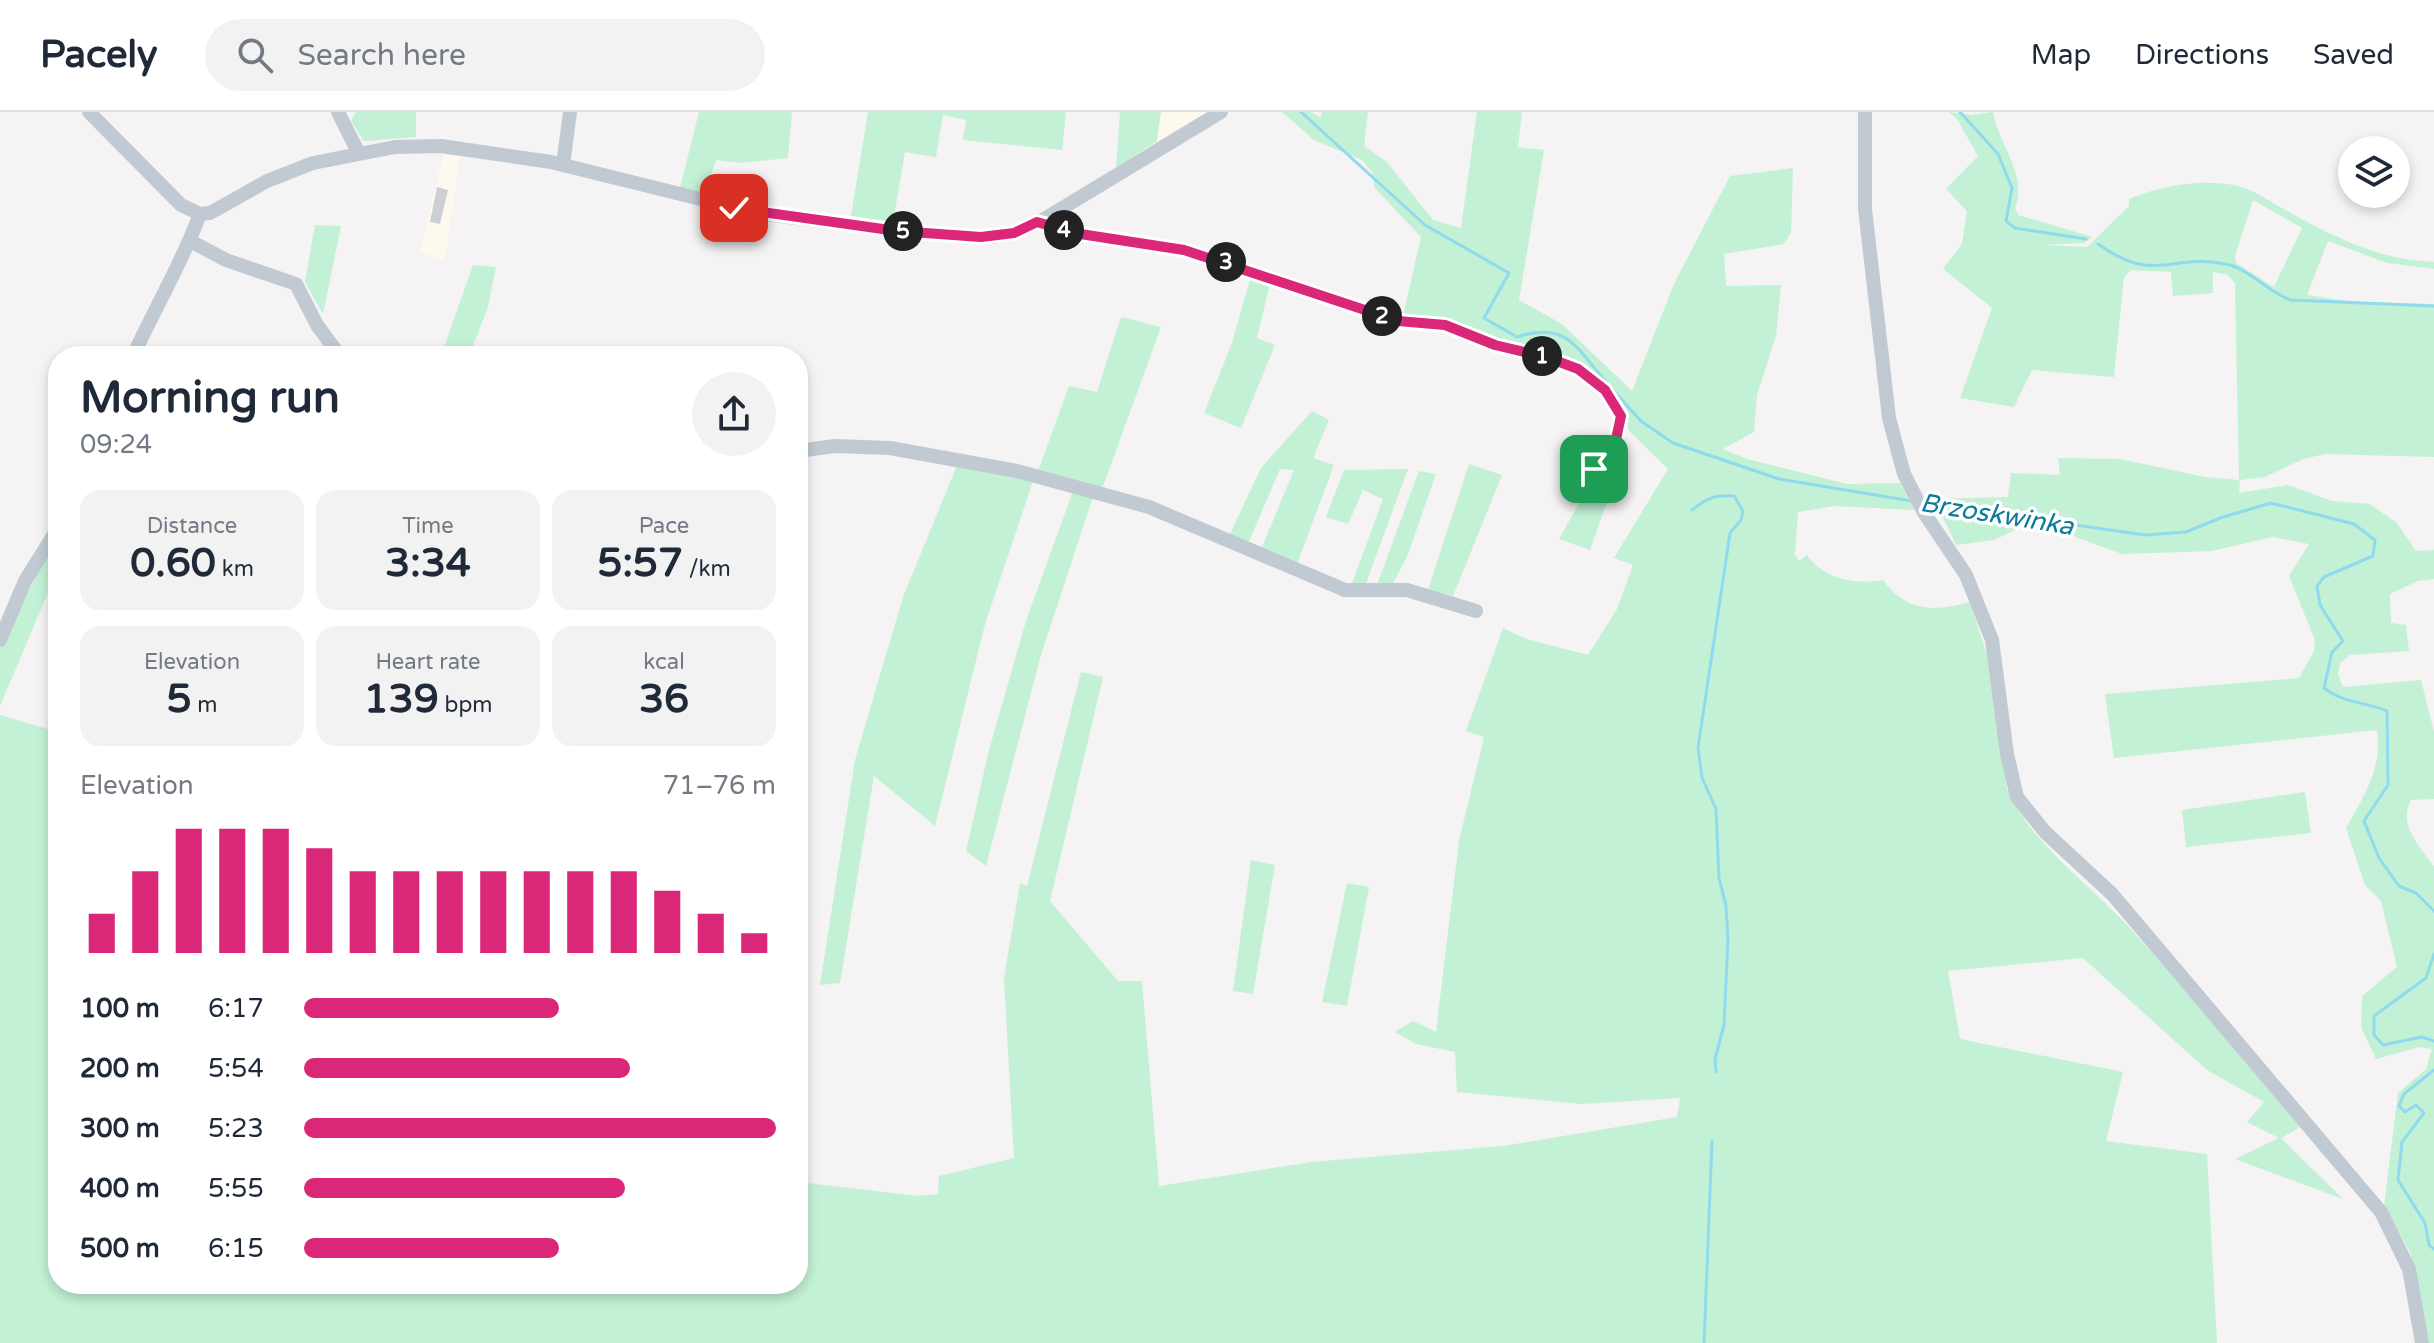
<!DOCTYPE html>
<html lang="en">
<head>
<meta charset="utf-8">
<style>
	:root { --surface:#fff; --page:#f2f2f3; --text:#1f2937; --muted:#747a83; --line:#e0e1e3; --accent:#db2777 }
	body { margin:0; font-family:"Varela Round",sans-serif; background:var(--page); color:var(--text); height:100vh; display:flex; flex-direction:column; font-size:30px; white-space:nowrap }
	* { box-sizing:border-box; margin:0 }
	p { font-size:26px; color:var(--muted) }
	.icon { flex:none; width:44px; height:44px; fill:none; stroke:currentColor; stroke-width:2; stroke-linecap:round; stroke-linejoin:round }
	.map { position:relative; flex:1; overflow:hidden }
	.details { position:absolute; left:48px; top:234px; width:760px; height:948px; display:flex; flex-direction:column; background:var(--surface); border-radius:32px; box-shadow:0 4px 12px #0003 }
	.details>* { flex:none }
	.buttons { position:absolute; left:2338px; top:24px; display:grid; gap:16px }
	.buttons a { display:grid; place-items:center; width:72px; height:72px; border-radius:50%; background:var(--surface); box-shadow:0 4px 12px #0003; font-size:40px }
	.pin { position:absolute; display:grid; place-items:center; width:68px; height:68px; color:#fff; margin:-34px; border-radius:16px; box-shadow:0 4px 12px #0006 }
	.km { position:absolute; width:40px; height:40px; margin:-20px; border-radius:50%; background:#222; color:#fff; font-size:22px; line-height:40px; text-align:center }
	.round { display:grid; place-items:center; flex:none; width:84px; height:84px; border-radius:42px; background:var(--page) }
	.head { display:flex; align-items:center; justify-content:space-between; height:136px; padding:0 32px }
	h1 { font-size:44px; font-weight:700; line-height:60px }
	.stats { display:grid; grid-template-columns:repeat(3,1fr); gap:12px; height:136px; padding:8px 32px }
	.stats div { display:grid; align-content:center; border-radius:20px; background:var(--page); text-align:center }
	.stats b { font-size:40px; font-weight:700 }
	.stats small { font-size:22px; font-weight:400 }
	.stats p { font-size:22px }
	.chart { height:224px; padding:16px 32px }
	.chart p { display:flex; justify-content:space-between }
	.chart svg { width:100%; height:144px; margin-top:8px; stroke:var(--accent); stroke-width:6 }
	ul { padding:0 32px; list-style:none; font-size:26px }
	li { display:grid; grid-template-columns:128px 96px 1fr; align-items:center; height:60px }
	li i { height:20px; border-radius:10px; background:var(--accent) }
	header { display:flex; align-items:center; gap:48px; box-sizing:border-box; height:112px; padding:0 40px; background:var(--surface); border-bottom:2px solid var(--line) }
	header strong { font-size:38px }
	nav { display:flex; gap:44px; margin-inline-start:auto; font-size:28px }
	.search { width:560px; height:72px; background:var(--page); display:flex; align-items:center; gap:20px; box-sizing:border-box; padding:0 28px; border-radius:44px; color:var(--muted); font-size:30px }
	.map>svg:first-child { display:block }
	.commercial { fill:#fdf9ef }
	.green { fill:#c3f1d5; fill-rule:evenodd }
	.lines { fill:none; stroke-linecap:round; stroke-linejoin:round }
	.stream { stroke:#90daee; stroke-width:3 }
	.building { fill:#cdcfd5 }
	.minor { stroke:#c1cad2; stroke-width:14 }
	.route-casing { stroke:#fff; stroke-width:16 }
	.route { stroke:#db2777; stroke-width:10 }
	.labels { text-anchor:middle; stroke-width:7; stroke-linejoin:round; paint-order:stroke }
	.water-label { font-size:26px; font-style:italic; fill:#0c7c9b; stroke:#fff }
</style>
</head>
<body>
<header>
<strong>Pacely</strong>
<div class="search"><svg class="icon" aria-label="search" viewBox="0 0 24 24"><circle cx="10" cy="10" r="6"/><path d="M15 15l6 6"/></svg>Search here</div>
<nav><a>Map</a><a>Directions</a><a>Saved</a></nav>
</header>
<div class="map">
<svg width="2434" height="1231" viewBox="0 0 2434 1231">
	<rect width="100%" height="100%" fill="#f5f3f3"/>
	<!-- commercial -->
	<g class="commercial">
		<path d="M 1161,0 L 1208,0 L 1157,29 Z"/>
		<path d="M 443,43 L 460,44 L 445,149 L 420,140 Z"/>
	</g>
	<!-- green -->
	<g class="green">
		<path d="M 356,0 L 416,0 L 416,25 L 364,29 L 351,9 Z"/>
		<path d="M 699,0 L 792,0 L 788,46 L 741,51 L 716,48 L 705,81 L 680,76 Z"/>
		<path d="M 868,0 L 1066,0 L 1062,38 L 963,28 L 966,8 L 943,3 L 936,45 L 905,40 L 893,110 L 851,104 Z"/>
		<path d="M 1120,0 L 1161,0 L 1157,29 L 1116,56 Z"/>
		<path d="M 1282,0 L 1311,0 L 1321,6 L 1322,0 L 1368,0 L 1364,34 L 1387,50 L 1433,108 L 1461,116 L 1477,0 L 1522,0 L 1518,35 L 1544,38 L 1519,188 L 1562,212 L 1632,279 L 1674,172 L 1730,64 L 1793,56 L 1791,120 L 1784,132 L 1724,142 L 1726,174 L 1781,173 L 1776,224 L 1757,283 L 1754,320 L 1723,337 L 1747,347 L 1847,372 L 1900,371 L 1914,398 L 1834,394 L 1798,400 L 1795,442 L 1799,449 L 1807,443 C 1824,467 1855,473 1883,468 C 1906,500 1935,500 1970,490 L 1987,543 L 2007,676 C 2030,731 2088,771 2128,814 C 2187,879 2243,948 2300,1015 L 2281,1026 L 2343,1087 L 2235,1047 L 2279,1026 L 2247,1010 L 2264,990 L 2207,958 L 2083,846 L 1948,859 L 1960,927 L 2123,960 L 2106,1029 L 2207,1042 L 2217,1231 L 0,1231 L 0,603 L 58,620 L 58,789 L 55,802 L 58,803 L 58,1172 L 798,1172 L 798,1070 L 918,1084 L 938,1082 L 939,1064 L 1014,1046 L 1004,866 L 1020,771 L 1027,774 L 1081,560 L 1103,565 L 1050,789 L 1118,869 L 1142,869 L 1159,1074 L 1311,1050 L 1503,1034 L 1677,1005 L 1680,986 L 1582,992 L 1457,980 L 1455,940 L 1416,932 L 1395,920 L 1413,909 L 1436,920 L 1459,729 L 1484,625 L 1466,619 L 1503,516 L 1526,527 L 1588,543 L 1617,497 L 1633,453 L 1614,446 L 1668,357 L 1629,319 L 1625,303 L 1606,274 L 1450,207 L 1403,204 L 1421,125 L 1374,75 L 1373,61 L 1362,48 L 1314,28 Z"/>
		<path d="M 1949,0 L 1971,3 L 1993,0 C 1999,33 2028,63 2015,96 L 2018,103 L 2093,125 L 2084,131 L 2041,133 L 2087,135 L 2129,94 L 2129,87 C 2161,74 2198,67 2233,73 C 2252,76 2272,91 2289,100 C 2336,126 2380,148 2434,150 L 2434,157 L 2387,151 L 2328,129 L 2307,183 L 2352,190 L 2434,192 L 2434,345 L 2325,342 L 2303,347 L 2265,365 L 2240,368 L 2239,381 L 2288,373 L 2332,389 L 2370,392 L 2397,411 L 2416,439 L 2434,438 L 2434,467 L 2418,469 L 2390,482 L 2391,511 L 2406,513 L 2409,539 L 2350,543 L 2340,551 L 2338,562 L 2343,575 L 2421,568 L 2434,620 L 2434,687 L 2411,688 C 2398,713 2419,734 2434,754 L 2434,1231 L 2429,1231 L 2410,1140 L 2384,1094 L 2398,981 L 2426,957 L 2432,937 L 2420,935 L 2376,947 L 2361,915 L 2362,884 L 2397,855 L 2381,789 L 2365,773 L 2346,716 C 2364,684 2383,655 2377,618 L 2114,646 L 2105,582 L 2299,566 L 2314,539 L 2315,528 L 2289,464 L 2309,432 L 2272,425 L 2212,439 L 2122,442 L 2067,422 L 2060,412 L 2034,409 L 1994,428 L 1956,433 L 1934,387 L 2008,385 L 2011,361 L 2060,363 L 2058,346 L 2120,347 L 2205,365 L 2239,368 L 2235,171 L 2228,163 L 2213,160 L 2213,181 L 2173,184 L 2171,160 L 2131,158 L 2124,165 L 2114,265 L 2032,258 L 2014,295 L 1960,286 L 1992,196 L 1943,157 L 1962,132 L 1967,99 L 1946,77 L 1978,44 L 1957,7 ZM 2253,88 L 2302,116 L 2274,175 L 2236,151 L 2235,144 Z"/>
		<path d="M 315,113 L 341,114 L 323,202 L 305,170 Z"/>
		<path d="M 473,153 L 496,155 L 488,195 L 469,244 L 441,244 Z"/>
		<path d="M 1251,164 L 1270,171 L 1257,226 L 1275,233 L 1241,316 L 1204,301 L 1232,231 Z"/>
		<path d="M 1121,205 L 1161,215 L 1102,377 L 1038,359 L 1069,274 L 1097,280 Z"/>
		<path d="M 1312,299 L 1329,308 L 1313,346 L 1334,353 L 1296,455 L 1260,440 L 1294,358 L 1280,357 L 1247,434 L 1228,426 L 1261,356 Z"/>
		<path d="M 958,351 L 1034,366 L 985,512 L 935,714 L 874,664 L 840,871 L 820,873 L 855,648 L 903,485 Z"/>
		<path d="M 1469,352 L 1502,363 L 1453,484 L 1428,478 Z"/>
		<path d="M 1408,357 L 1365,474 L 1351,474 L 1383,387 L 1363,378 L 1348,412 L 1326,405 L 1344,358 Z"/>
		<path d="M 1419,359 L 1436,362 L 1407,445 L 1392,473 L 1377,473 Z"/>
		<path d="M 1073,379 L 1093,385 L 1040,546 L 986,754 L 966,739 L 989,638 L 1026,509 Z"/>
		<path d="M 1584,382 L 1607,390 L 1590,438 L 1559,427 Z"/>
		<path d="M 58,421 L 58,457 L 0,594 L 0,534 Z"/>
		<path d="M 2305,680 L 2311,721 L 2186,735 L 2182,698 Z"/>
		<path d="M 1251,748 L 1275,753 L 1253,882 L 1233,879 Z"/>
		<path d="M 1347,771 L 1369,775 L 1347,894 L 1322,890 Z"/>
	</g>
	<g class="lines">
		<!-- stream -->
		<g class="stream">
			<path d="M 1301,0 L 1425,113 L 1509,161 L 1484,206 L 1517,225 C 1567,208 1577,237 1607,271"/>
			<path d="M 1960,0 L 1998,42 L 2012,76 L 2006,109 L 2015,116 L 2086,127"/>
			<path d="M 2098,132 C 2155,173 2170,141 2225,152 C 2249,156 2267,180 2291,188 L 2434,194"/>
			<path d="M 1612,277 L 1641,309 L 1673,331 L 1779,367 L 1912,389"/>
			<path d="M 1923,391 L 2145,423 L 2186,420 L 2223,405 L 2271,391 L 2354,412 L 2375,428 L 2373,444 L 2324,465 L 2317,474 L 2320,493 L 2343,529 L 2332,540 L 2324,576 C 2343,591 2366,590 2387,599 L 2388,673 L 2364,709 L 2379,746 L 2399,774 L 2416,781 L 2434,799"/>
			<path d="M 1692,398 C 1707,386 1714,383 1734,384 L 1743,399 L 1741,408 L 1730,421 L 1698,636 L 1702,666 L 1716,697 L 1719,766 L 1726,794 L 1728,827 L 1724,913 L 1715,947 L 1716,960"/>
			<path d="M 2434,842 L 2426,866 L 2374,904 L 2374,923 L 2383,933 L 2422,925 L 2434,929"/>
			<path d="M 2434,958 L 2404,982 L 2399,994 L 2405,1000 L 2416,993 L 2424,1001 L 2402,1030 L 2398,1068 L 2425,1111 L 2429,1133 L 2434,1137"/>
			<path d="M 1704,1231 L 1712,1029"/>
		</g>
	</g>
	<!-- building -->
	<path class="building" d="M 437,75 L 448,78 L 440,112 L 430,110 Z"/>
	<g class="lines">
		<!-- minor -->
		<g class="minor">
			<path d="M 89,0 L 181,93 L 200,102 L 210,101 L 267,69 L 313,51 L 395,35 L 441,34 L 551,50 L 757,101 L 897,119 L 994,125 L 1014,121 L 1046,106 L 1221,0"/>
			<path d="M 338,0 L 358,40"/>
			<path d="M 1865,0 L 1865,97 L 1889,306 L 1904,362 L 1923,399 L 1966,463 L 1992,528 L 2007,642 L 2017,685 L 2045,720 L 2112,782 L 2381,1100 L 2409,1157 L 2422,1231"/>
			<path d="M 563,53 L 570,0"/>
			<path d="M 1037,110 L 1074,121 L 1184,138 L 1398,209 L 1445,213 L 1495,233 L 1549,246 L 1578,257 L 1605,278 L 1621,304 L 1615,332 L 1594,357"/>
			<path d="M 190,129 L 226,148 L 296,172 L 317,213 L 340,244"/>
			<path d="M 133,244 C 155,196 182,151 200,102"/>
			<path d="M 798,339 L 835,334 L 890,336 L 1017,359 L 1149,395 L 1345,478 L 1407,478 L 1476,499"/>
			<path d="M 0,528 L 25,469 L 58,416"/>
		</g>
	</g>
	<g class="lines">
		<!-- route casing -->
		<g class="route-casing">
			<path id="route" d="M 734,96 L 897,119 L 981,125 L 1014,121 L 1037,110 L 1074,121 L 1184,138 L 1398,209 L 1445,213 L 1495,233 L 1549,246 L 1578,257 L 1605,278 L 1621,304 L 1615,332 L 1594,357"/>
		</g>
		<!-- route -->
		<use href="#route" class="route"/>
	</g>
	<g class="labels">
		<!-- water labels -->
		<g class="water-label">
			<text transform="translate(1997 402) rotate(9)" y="9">Brzoskwinka</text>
		</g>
	</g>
</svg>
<div class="buttons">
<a><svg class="icon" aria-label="layers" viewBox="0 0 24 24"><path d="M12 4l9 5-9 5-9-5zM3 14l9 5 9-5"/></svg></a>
</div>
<div class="pin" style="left:1594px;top:357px;background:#1e9e55"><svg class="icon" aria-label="arrive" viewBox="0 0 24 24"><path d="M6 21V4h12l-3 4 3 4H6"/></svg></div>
<div class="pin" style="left:734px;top:96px;background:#d93025"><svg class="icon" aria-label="check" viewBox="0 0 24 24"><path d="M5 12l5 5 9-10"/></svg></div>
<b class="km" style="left:1542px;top:244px">1</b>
<b class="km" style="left:1382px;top:204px">2</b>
<b class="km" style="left:1226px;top:150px">3</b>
<b class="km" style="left:1064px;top:118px">4</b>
<b class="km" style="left:903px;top:119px">5</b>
<section class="details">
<div class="head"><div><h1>Morning run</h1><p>09:24</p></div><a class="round"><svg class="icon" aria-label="share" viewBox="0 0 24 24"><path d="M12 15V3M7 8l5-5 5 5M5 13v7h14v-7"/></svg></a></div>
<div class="stats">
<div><p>Distance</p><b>0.60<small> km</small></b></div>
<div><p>Time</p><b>3:34</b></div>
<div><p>Pace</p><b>5:57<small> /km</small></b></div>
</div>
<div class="stats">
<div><p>Elevation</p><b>5<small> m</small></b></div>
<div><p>Heart rate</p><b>139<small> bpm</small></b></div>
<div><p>kcal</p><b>36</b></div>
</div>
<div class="chart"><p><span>Elevation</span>71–76 m</p>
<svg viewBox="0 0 160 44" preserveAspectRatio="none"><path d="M5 44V32M15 44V19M25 44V6M35 44V6M45 44V6M55 44V12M65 44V19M75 44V19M85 44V19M95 44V19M105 44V19M115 44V19M125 44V19M135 44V25M145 44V32M155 44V38"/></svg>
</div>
<ul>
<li><b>100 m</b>6:17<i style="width:54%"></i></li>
<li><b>200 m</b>5:54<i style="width:69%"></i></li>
<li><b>300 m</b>5:23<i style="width:100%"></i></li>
<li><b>400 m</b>5:55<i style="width:68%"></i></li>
<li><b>500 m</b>6:15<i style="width:54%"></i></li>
</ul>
</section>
</div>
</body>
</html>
